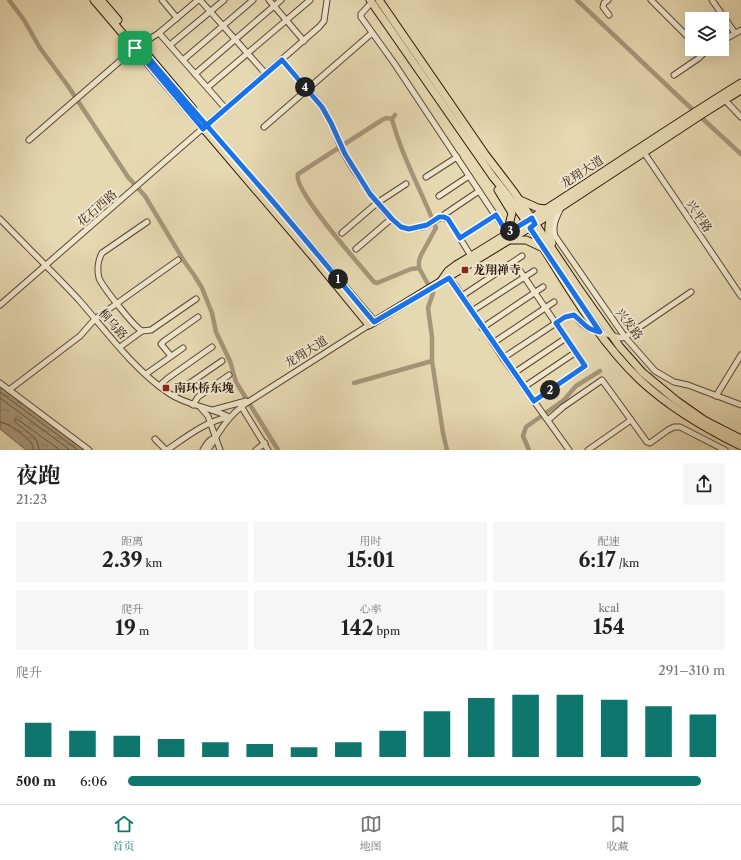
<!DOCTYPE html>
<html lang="zh">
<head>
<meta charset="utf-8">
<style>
	:root { --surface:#fff; --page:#f6f6f6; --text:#222; --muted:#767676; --line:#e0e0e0; --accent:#0f766e }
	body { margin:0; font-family:"Libre Caslon Text","Noto Serif SC",serif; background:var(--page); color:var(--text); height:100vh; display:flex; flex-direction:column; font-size:15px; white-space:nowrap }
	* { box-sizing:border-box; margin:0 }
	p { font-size:13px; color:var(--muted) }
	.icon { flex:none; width:22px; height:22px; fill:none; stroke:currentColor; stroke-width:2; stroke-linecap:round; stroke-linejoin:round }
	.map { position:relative; height:450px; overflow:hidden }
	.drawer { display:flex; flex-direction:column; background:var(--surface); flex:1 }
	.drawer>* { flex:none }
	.fabs { position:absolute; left:685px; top:12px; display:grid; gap:8px }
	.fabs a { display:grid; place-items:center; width:44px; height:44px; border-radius:0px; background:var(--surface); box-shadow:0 4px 16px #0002; font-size:20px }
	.pin { position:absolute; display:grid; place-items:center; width:34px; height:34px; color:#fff; margin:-17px; border-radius:8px; box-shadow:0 2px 6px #0006 }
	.km { position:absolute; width:20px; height:20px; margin:-10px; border-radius:50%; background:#222; color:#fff; font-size:11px; line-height:20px; text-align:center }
	.round { display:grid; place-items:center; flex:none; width:42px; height:42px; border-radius:0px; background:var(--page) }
	.overview { display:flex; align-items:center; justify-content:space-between; height:68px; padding:0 16px }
	h1 { font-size:22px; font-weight:700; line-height:30px }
	.stats { display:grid; grid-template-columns:repeat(3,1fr); gap:6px; height:68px; padding:4px 16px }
	.stats div { display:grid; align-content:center; border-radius:0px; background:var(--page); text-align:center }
	.stats b { font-size:20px; font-weight:700 }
	.stats small { font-size:11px; font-weight:400 }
	.stats p { font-size:11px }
	.chart { height:112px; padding:8px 16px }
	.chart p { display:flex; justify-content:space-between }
	.chart svg { width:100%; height:72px; margin-top:4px; stroke:var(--accent); stroke-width:6 }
	ul { padding:0 16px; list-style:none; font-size:13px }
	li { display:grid; grid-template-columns:64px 48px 1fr; align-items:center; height:30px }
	li i { height:10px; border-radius:5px; background:var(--accent) }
	.dock { display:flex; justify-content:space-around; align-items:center; height:56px; border-top:1px solid var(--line); background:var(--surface); font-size:11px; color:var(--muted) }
	.dock a { display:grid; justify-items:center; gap:2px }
	.dock .current { color:var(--accent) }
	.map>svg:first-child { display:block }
	.water { fill:url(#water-ripples); stroke:#75634d }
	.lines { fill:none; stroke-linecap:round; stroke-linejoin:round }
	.shore { stroke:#685642; stroke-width:1 }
	.canal { stroke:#a69679; stroke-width:4.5 }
	.minor-casing { stroke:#5a4635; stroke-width:7 }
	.major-casing { stroke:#2b160c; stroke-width:9 }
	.minor { stroke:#efe6cc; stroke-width:5 }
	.major { stroke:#e6d8b1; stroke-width:7 }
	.route-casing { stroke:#fff; stroke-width:8 }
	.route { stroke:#1a73e8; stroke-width:5 }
	.poi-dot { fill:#8f2418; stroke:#efe6cc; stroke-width:1.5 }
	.labels { text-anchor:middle; stroke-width:4; stroke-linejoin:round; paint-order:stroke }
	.street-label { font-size:12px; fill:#2b160c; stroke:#efe6cc }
	.poi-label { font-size:12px; font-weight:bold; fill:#2b160c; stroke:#efe6cc; text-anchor:start }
</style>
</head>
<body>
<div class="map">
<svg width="741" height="450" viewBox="0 0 741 450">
	<defs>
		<pattern id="water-ripples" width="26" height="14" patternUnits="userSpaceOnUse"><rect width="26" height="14" fill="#a69679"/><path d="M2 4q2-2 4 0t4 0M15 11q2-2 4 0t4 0" fill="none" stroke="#877962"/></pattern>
	</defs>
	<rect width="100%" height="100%" fill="#e6d8b1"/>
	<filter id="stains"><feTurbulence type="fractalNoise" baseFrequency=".005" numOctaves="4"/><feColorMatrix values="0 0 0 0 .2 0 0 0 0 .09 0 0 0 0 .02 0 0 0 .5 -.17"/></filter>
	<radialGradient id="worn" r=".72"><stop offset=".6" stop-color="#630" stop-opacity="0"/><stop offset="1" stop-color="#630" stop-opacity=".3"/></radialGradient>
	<!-- water -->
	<path class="water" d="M 0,387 L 85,450 L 26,450 L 0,429 Z"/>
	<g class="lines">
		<!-- shore -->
		<g class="shore">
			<path d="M 0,392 L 78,450"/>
			<path d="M 0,398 L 70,450"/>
			<path d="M 0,422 C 7,422 28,437 32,444 C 33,446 33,447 33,450"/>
			<path d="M 39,450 L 38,444 L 35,438 L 15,422 L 15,419 L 17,419 L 60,450"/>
		</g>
		<!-- canal -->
		<g class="canal">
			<path d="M 9,0 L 24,20 L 40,48 L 68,86 L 128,177 L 145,196 L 184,261 L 194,275 L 202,288 L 212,313 L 216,332 L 230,361 L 236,382 L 278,450"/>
			<path d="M 577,0 L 678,96 L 741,154"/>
			<path d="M 395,115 L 392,119 C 402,157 422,192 436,228 L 421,255 L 419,261 L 419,268 L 433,293 L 428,308 L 432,337 L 432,361 L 443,433 L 447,450"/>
			<path d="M 392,119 L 386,118 L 382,120 L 298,174 C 292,190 362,267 374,282 L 377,283 L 411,269 L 419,268"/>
			<path d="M 354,383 L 432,361"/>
			<path d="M 529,450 L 523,436 L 526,427 L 564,400 L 576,386 L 600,371"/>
		</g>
		<!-- minor casing -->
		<g class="minor-casing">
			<g id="minor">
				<path d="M 162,0 L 177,18"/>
				<path d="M 200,0 L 266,74"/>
				<path d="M 269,0 L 304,41"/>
				<path d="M 608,0 L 604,3 L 603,7 L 609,15"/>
				<path d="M 651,0 L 692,41"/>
				<path d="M 712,0 L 735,33"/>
				<path d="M 372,2 L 361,14 L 361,17 L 394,63 L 507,233"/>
				<path d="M 159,33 L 226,109"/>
				<path d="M 722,41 L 741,30"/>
				<path d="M 170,45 L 224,0"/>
				<path d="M 183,60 L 253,0"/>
				<path d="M 282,60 C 295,76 312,91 323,109 C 332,122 336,136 342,150 C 350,165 388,224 404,228 C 410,229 421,228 428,225 C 433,222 437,218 444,217 L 450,222 L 471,256"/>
				<path d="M 195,74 L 281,0"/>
				<path d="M 674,75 L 699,58 L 707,50"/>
				<path d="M 208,87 L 310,0"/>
				<path d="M 723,98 L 741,117"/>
				<path d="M 264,127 L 372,33"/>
				<path d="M 29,140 L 135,48 L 159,33 L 198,0"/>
				<path d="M 643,151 L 741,296"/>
				<path d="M 426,177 L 457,157"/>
				<path d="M 439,196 L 469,176"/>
				<path d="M 561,208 C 556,218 552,226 555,236 L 625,337 L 655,371 L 674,382 L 688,385 L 741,405"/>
				<path d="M 444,217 L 445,214 L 479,191"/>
				<path d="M 0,219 C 26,246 53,272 79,300 C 107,332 134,370 170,394 C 188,406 211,407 229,417"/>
				<path d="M 147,222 L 102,253 C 98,260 97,270 99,278 C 102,286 134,327 142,331 L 151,330 L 196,299"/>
				<path d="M 342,233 L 377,203 L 406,184"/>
				<path d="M 460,238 L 496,215"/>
				<path d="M 356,249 L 391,219"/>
				<path d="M 514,262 L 585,366 L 534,401"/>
				<path d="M 446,275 L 455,285 L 503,358 L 569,450"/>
				<path d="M 462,296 L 522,256"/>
				<path d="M 0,305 L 319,27 L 324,21 L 327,0"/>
				<path d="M 472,311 L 534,271"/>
				<path d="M 482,328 L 543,287"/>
				<path d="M 493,343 L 554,302"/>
				<path d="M 120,347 L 142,331"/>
				<path d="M 171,356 L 161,344 L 164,341 L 198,317"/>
				<path d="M 503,358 L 565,317 L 574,315 L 582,324 L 589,329 L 621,338 L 625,337 L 691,292"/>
				<path d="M 514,373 L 566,338"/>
				<path d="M 146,374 L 183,348"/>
				<path d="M 0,383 L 89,450"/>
				<path d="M 159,386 L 168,378 L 212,347"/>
				<path d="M 524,387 L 576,352"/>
				<path d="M 9,390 L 80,336 L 95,319 L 178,260"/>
				<path d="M 174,396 L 177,392 L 222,361"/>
				<path d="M 716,396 L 741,355"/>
				<path d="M 193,405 L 198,397 L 229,375"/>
				<path d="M 241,406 L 268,450"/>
				<path d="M 201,408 L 208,416 L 220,450"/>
				<path d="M 213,410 L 246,401"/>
				<path d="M 548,420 L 563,407 L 602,380 L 647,442 L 650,443 L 668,430 L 674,427 L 680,427 L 725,450"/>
				<path d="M 155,439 L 166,450"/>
				<path d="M 167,450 C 186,437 206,421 229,417"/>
				<path d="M 203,450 C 206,445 209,439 215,438"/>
				<path d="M 208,450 C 219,432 227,417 245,404 L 369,325"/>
				<path d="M 256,450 L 265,443"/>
				<path d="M 588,450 L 631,420"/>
			</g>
		</g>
		<!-- major casing -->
		<g class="major-casing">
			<g id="major">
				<path d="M 94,0 L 314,258 L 369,325 L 529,228 L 704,113 L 741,90"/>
				<path d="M 101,0 L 118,20"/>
				<path d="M 370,0 L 493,177 C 547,241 579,322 640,380 C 670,408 704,428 741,446"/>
				<path d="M 379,0 L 485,154 L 514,192 L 577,286 L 620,347 L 643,373 L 677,401 L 704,420 L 741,439"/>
				<path d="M 144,51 L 193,109"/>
				<path d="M 498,190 L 512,213 L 507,233"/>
				<path d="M 520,200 L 538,208 L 545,209"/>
				<path d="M 280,211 L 374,322"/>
				<path d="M 552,214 C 548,224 547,233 552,243"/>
				<path d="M 511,240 L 526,240 L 541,247"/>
				<path d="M 441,281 L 448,271 L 456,265 C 553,208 645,142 741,83"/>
			</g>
		</g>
		<!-- minor -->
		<use href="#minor" class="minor"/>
		<!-- major -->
		<use href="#major" class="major"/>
	</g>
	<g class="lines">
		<!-- route casing -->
		<g class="route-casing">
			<path id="route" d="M 135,48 L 138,45 C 179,94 221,142 263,190 C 301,234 337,278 374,322 L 449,278 L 534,401 L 585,366 L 556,323 L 565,317 L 574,315 C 585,324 584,328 600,332 L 530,228 L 535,224 L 532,218 L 507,233 L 496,215 L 460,238 L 448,219 L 444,217 L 439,217 L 427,225 L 409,229 L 401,227 L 392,219 L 370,194 L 345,154 L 331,123 L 322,107 L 282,60 L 207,125 L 203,129 L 135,48"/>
		</g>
		<!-- route -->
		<use href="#route" class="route"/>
	</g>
	<!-- markers -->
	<g class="poi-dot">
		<rect x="461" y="266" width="8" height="8" rx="2"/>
		<rect x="162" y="384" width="8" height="8" rx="2"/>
	</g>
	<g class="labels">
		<!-- street labels -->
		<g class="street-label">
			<text transform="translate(582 172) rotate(-33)" y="4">龙翔大道</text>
			<text transform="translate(97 208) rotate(-41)" y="4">花石西路</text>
			<text transform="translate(699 216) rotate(56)" y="4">兴平路</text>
			<text transform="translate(113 324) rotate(48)" y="4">桐乌路</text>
			<text transform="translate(629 324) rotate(53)" y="4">兴发路</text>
			<text transform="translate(306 352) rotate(-32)" y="4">龙翔大道</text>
		</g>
		<!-- poi labels -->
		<g class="poi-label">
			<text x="473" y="274">龙翔禅寺</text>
			<text x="174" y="392">南环桥东堍</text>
		</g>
	</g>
	<rect width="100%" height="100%" filter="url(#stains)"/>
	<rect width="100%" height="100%" fill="url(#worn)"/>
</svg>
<div class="fabs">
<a><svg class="icon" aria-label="layers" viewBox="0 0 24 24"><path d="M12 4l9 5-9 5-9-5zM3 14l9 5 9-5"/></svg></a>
</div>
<div class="pin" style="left:135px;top:48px;background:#1e9e55"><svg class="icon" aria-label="arrive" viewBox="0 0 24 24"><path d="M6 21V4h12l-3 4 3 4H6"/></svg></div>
<b class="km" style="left:338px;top:279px">1</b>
<b class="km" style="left:550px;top:390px">2</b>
<b class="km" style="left:510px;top:231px">3</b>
<b class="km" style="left:305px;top:87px">4</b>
</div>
<section class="drawer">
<div class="overview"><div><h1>夜跑</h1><p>21:23</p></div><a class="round"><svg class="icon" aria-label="share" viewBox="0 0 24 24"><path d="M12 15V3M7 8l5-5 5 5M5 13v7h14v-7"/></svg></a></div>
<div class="stats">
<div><p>距离</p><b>2.39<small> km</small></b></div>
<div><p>用时</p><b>15:01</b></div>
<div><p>配速</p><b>6:17<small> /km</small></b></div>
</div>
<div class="stats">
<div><p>爬升</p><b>19<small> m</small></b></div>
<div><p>心率</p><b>142<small> bpm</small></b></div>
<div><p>kcal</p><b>154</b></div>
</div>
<div class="chart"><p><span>爬升</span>291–310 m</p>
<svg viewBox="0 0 160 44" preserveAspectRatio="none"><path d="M5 44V23M15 44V28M25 44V31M35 44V33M45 44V35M55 44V36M65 44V38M75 44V35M85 44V28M95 44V16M105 44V8M115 44V6M125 44V6M135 44V9M145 44V13M155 44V18"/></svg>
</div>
<ul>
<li><b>500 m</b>6:06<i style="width:96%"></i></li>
</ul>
</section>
<nav class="dock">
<a class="current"><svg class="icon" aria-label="home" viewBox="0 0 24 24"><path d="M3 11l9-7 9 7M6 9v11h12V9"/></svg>首页</a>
<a><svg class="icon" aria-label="map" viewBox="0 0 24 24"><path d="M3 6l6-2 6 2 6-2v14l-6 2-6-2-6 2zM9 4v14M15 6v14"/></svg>地图</a>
<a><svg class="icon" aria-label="saved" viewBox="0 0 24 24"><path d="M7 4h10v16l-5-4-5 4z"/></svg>收藏</a>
</nav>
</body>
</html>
